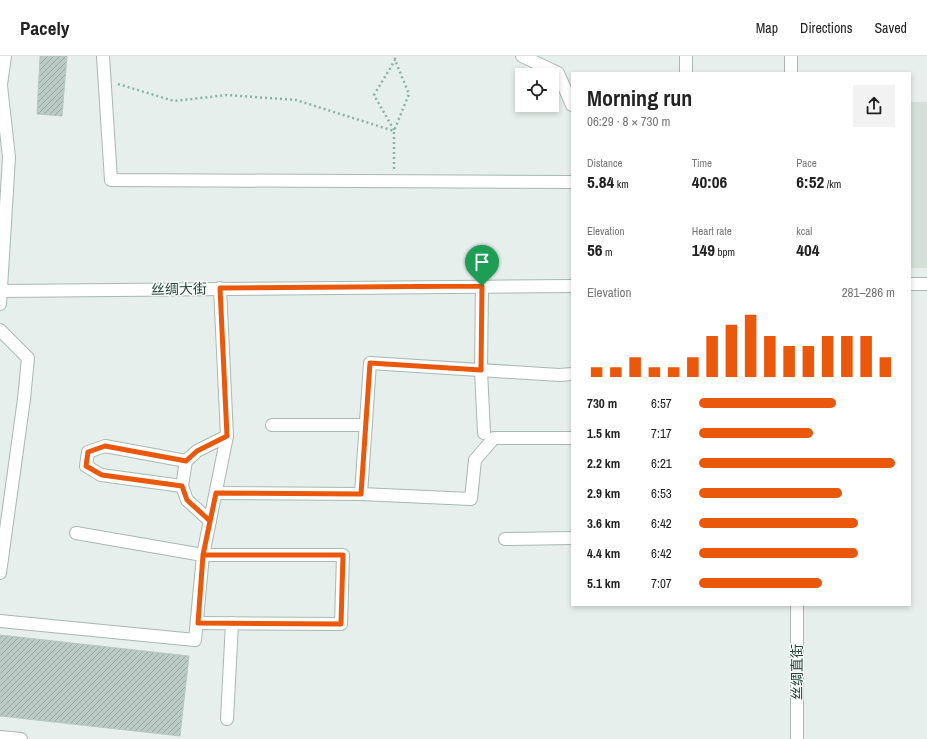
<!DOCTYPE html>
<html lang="en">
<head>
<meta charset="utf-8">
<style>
	:root { --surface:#fff; --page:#f2f2f2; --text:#222; --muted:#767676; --line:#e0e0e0; --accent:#ea580c }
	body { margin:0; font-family:"Archivo Narrow","Noto Sans SC",sans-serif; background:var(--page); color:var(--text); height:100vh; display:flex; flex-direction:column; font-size:15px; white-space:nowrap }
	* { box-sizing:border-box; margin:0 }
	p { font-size:13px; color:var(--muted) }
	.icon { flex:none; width:22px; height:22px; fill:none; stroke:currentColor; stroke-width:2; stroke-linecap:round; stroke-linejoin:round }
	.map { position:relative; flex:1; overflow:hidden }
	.sheet { position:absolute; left:571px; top:16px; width:340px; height:534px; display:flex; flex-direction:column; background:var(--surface); border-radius:0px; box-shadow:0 2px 6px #0003 }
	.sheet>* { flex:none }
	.fabs { position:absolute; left:515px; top:12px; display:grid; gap:8px }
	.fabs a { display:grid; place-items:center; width:44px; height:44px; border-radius:0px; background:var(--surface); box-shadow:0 2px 6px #0003; font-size:20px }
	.pin { position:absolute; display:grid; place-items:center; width:34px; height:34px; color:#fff; margin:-41px -17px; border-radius:50% 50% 50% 0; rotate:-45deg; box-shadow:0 0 4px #0007 }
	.pin .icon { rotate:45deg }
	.round { display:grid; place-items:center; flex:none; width:42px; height:42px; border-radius:0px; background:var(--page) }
	.overview { display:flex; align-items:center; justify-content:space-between; height:68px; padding:0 16px }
	h1 { font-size:22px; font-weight:700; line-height:30px }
	.figures { display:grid; grid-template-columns:repeat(3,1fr); gap:6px; height:68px; padding:4px 16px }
	.figures div { display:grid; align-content:center }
	.figures b { font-size:17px; font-weight:700 }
	.figures small { font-size:11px; font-weight:400 }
	.figures p { font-size:11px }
	.chart { height:112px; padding:8px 16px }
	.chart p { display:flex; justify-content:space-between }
	.chart svg { width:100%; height:72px; margin-top:4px; stroke:var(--accent); stroke-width:6 }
	ul { padding:0 16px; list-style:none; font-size:13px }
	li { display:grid; grid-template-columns:64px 48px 1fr; align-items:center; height:30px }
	li i { height:10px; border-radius:5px; background:var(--accent) }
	header { display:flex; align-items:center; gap:24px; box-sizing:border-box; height:56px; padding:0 20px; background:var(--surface); border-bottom:1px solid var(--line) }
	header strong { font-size:19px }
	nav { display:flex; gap:22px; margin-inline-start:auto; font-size:14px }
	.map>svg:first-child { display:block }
	.built { fill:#d4dfda }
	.building { fill:url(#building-hatch); stroke:#b8c9c2 }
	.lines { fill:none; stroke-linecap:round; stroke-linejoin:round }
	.minor-casing { stroke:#a8b8b2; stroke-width:14 }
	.tertiary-casing { stroke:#a8b8b2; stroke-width:14 }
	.secondary-casing { stroke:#a4bbb3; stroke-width:14 }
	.path { stroke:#86b3a5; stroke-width:2.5; stroke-dasharray:2 3; stroke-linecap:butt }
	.minor { stroke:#fff; stroke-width:12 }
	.tertiary { stroke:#fff; stroke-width:12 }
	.secondary { stroke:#fff; stroke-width:12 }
	.route-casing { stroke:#fff; stroke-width:8 }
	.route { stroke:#ea580c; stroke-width:5 }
	.labels { text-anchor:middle; stroke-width:3; stroke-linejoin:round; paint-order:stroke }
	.street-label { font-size:14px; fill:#24423a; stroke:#f7fbf9 }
</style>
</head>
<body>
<header>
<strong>Pacely</strong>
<nav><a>Map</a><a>Directions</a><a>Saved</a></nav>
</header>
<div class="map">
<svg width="927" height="683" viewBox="0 0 927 683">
	<defs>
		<pattern id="building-hatch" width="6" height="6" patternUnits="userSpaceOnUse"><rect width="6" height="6" fill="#bbcac4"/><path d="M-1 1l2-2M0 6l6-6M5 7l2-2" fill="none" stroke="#98a6a0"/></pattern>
	</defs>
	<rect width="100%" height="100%" fill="#e6efeb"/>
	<!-- built -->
	<rect class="built" x="910" y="46" width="17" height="166"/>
	<!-- building -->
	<g class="building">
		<path d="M 40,0 L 67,0 L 62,60 L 37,58 Z"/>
		<path d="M 0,579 L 189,600 L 180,680 L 0,660 Z"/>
	</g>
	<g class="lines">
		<!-- minor casing -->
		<g class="minor-casing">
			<g id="minor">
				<path d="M 103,0 L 111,124 L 572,126"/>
				<path d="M 522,0 L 558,17 L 572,49"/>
				<path d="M 686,17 L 686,0"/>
				<path d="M 482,230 L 481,314 L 484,377"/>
				<path d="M 0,274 L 28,302 L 24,343 L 0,517"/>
				<path d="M 272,369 L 366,369"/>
				<path d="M 182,430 L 101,419 L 86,410 L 88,396 L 105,390 L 186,405"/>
				<path d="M 216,437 L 361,438 L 471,443 L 475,404 L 494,382 L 572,382"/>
				<path d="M 361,438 L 370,307 L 559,319 L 572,318"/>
				<path d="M 210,465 L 187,444 L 182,430 L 186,405 L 197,395 L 227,380"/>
				<path d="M 76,477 L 203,499 L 343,499 L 341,568 L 198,567"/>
				<path d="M 505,483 L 572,482"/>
				<path d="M 0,565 L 195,584 L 203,499 L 227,380 L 220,232"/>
				<path d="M 227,663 L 232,567"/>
				<path d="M 0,681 L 21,683"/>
			</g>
		</g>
		<!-- tertiary casing -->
		<g class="tertiary-casing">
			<g id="tertiary">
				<path d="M 791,0 L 791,17"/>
				<path d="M 910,228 L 927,228"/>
				<path d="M 1,235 L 572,230"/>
				<path d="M 797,549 L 797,683"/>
			</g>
		</g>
		<!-- secondary casing -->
		<g class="secondary-casing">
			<g id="secondary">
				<path d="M 0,36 L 5,0"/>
				<path d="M 0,248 L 9,101 L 1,30"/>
			</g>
		</g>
		<!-- path -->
		<g class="path">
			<path d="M 118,28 L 174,45 L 227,39 L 296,44 L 394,75"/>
			<path d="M 394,74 L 374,39 L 395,4"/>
			<path d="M 394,113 L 394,75 L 409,38 L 395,4 L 395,0"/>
		</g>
		<!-- minor -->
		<use href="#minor" class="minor"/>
		<!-- tertiary -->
		<use href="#tertiary" class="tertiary"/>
		<!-- secondary -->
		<use href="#secondary" class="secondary"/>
	</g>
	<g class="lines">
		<!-- route casing -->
		<g class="route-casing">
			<path id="route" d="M 482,230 L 220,232 L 227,380 L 197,395 L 186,405 L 105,390 L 88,396 L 86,410 L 102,419 L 182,430 L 187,444 L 210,465 L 203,499 L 198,567 L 341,568 L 343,499 L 203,499 L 216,437 L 361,438 L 370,307 L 481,314 L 482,230"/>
		</g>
		<!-- route -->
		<use href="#route" class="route"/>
	</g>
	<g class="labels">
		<!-- street labels -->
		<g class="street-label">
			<text transform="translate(179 233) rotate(-1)" y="5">丝绸大街</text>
			<text transform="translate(797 616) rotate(-90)" y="5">丝绸直街</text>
		</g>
	</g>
</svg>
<div class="fabs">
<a><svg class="icon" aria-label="locate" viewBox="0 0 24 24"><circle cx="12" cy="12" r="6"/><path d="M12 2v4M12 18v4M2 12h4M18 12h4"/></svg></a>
</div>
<div class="pin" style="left:482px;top:230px;background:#1e9e55"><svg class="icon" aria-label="arrive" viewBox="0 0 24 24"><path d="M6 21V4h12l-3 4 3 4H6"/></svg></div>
<section class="sheet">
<div class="overview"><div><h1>Morning run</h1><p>06:29 · 8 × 730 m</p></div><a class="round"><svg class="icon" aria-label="share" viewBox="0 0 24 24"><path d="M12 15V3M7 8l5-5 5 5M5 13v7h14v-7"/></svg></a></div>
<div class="figures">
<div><p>Distance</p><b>5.84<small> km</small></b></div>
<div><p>Time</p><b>40:06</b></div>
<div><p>Pace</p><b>6:52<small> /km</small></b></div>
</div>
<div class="figures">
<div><p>Elevation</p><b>56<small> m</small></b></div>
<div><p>Heart rate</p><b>149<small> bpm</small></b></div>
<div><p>kcal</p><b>404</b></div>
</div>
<div class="chart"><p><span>Elevation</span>281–286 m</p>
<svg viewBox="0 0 160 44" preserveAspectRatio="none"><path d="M5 44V38M15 44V38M25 44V32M35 44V38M45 44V38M55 44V32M65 44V19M75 44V12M85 44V6M95 44V19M105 44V25M115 44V25M125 44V19M135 44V19M145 44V19M155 44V32"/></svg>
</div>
<ul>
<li><b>730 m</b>6:57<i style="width:70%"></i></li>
<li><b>1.5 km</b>7:17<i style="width:58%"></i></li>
<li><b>2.2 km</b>6:21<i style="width:100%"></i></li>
<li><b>2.9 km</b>6:53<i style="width:73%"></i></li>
<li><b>3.6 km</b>6:42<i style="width:81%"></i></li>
<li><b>4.4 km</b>6:42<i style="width:81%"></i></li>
<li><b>5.1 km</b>7:07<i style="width:63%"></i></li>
</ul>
</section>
</div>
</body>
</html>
